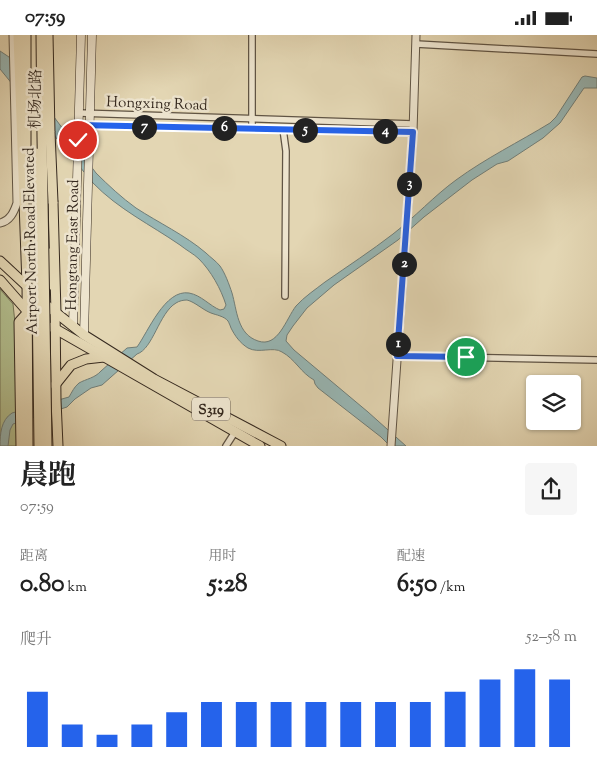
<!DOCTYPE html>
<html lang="zh">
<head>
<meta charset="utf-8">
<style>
	:root { --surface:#fff; --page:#f6f6f6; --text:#222; --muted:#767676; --accent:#2563eb }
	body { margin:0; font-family:"Sorts Mill Goudy","Noto Serif SC",serif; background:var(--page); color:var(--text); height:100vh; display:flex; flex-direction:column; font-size:19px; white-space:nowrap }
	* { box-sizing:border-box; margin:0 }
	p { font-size:16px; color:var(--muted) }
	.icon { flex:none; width:28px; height:28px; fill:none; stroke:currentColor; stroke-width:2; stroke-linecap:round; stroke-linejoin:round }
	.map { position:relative; height:411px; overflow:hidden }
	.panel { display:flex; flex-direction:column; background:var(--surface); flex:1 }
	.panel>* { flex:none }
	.tools { position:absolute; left:526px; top:340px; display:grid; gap:10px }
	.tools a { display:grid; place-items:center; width:55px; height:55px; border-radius:5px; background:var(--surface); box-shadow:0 1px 4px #0004; font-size:25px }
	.pin { position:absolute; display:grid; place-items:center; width:42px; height:42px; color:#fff; margin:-21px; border:2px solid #fff; border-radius:50%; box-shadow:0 1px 5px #0007 }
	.km { position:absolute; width:25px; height:25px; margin:-12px; border-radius:50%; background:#222; color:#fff; font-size:14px; line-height:25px; text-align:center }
	.round { display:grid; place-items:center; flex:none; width:52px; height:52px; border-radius:5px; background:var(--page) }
	.head { display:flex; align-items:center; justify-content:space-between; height:85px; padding:0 20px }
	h1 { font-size:28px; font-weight:700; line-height:38px }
	.metrics { display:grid; grid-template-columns:repeat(3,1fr); gap:8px; height:85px; padding:5px 20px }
	.metrics div { display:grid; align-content:center }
	.metrics b { font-size:25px; font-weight:700 }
	.metrics small { font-size:14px; font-weight:400 }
	.metrics p { font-size:14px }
	.chart { height:140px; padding:10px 20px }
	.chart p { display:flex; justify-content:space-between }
	.chart svg { width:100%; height:90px; margin-top:5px; stroke:var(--accent); stroke-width:6 }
	.status { display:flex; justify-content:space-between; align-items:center; height:35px; padding:0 25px; background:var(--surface); direction:ltr }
	.status svg { height:14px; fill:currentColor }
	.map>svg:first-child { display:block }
	.green { fill:#b2be8e; stroke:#747456 }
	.water { fill:#98b7b5; stroke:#707e79 }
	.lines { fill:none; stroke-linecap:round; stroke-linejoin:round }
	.minor-casing { stroke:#605444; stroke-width:8 }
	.tertiary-casing { stroke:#605444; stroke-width:9 }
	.secondary-casing { stroke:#35291f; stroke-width:9 }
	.primary-casing { stroke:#35291f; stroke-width:11 }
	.trunk-casing { stroke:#35291f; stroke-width:11 }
	.minor { stroke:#ede4ce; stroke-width:5.5 }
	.tertiary { stroke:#ede4ce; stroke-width:7 }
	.secondary { stroke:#ede4ce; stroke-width:8 }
	.primary { stroke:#e3d6b3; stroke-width:9 }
	.trunk { stroke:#e3d6b3; stroke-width:9 }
	.trunk-bridge-casing { stroke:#35291f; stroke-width:11; stroke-linecap:butt }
	.trunk-bridge { stroke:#e3d6b3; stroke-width:9 }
	.route-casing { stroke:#fff; stroke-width:10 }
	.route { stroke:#2563eb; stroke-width:6 }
	.labels { text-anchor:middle; stroke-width:5; stroke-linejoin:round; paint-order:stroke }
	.shield { fill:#ede4ce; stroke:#6c6154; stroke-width:1 }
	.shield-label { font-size:14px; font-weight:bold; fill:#35291f }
	.street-label { font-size:15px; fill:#35291f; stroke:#ede4ce }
</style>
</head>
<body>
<div class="status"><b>07:59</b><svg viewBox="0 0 49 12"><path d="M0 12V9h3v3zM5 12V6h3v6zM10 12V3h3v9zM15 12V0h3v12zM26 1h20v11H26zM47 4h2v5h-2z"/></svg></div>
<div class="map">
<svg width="597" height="411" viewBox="0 0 597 411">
	<rect width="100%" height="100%" fill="#e3d6b3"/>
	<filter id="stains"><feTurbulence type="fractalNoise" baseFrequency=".004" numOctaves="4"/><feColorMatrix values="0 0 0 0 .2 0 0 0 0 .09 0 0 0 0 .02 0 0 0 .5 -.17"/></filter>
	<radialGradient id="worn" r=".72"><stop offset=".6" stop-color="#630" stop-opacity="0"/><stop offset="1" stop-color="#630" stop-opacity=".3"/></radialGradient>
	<!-- green -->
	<path class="green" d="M 0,254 L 13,269 L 15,288 L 17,411 L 0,411 Z"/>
	<!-- water -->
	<path class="water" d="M 0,16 L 9,22 L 96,138 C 108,150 122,163 136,173 C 159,188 185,200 206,218 C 210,222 216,226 220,231 C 225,238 229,249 232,258 C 237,275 237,299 258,306 C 278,313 286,284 296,271 C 304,262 316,254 325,247 C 348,231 371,216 393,199 C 415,182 434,161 456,145 C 486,123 519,107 550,88 L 556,82 L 582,42 L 585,41 L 597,43 L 597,53 L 584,53 L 560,88 L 543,103 L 508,126 L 497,129 L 472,145 L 424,182 L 398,205 L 334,250 L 307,273 L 293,291 L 287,300 L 286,306 L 294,315 L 368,377 L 406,411 L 390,411 L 381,402 L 318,353 L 315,349 L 314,345 C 301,338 295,324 282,317 C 273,311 259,319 248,313 C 240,308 235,301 231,293 C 230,290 229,288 228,286 C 224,281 216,280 211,278 C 203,275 195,267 187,265 C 183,265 179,266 176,268 C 159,278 153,314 137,319 L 102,350 L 91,353 L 75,364 L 67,372 L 13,389 L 10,395 L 8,411 L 0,411 C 0,399 1,385 12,378 L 69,362 C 72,357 74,352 79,348 C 86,344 95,343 101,336 L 127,313 L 137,312 C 148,297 165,254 189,258 C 201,260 210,271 220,275 L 224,274 L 226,270 C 221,254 211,236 199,224 C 194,219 186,215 180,210 C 151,190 118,174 93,148 L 0,34 Z"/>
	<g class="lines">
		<!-- minor casing -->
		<g class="minor-casing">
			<g id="minor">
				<path d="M 252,0 L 252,94"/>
				<path d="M 416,9 L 597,19"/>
				<path d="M 79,78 L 413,89"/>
				<path d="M 79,90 L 413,97"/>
				<path d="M 283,94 L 286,116 L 285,261"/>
				<path d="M 397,321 L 597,325"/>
				<path d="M 226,411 L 235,397"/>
			</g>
		</g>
		<!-- tertiary casing -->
		<g class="tertiary-casing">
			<g id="tertiary">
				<path d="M 0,188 C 10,186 14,177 17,168 L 13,0"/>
				<path d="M 391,411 L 413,97 L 416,0"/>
			</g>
		</g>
		<!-- secondary casing -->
		<g class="secondary-casing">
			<g id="secondary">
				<path d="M 73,291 L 81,0"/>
				<path d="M 84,300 L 92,0"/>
			</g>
		</g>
		<!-- primary casing -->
		<g class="primary-casing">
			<g id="primary">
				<path d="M 26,111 L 26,0"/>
				<path d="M 50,218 L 50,237 L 52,250"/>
				<path d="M 0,226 L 29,253"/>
				<path d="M 27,244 L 28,411"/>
				<path d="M 0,245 L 28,277"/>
				<path d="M 40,265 L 84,300 L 154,344 L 281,411"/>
				<path d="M 55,272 L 56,365 L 58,411"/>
				<path d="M 52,292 L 260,411"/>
				<path d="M 55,350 L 71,330 L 86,324 L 104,322"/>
				<path d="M 21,411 L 19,287 L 28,277"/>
			</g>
		</g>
		<!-- trunk casing -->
		<g class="trunk-casing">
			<g id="trunk">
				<path d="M 18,0 L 27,250"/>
				<path d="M 53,167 L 56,278"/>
			</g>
		</g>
		<!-- minor -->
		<use href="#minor" class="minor"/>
		<!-- tertiary -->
		<use href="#tertiary" class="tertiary"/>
		<!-- secondary -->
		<use href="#secondary" class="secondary"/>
		<!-- primary -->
		<use href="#primary" class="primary"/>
		<!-- trunk -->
		<use href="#trunk" class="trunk"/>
		<!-- trunk-bridge casing -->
		<g class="trunk-bridge-casing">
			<g id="trunk-bridge">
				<path d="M 41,0 L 42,102 L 47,411"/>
				<path d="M 48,0 L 50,97 L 53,167"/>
				<path d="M 36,118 L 36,178 L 39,411"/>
			</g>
		</g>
		<!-- trunk-bridge -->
		<use href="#trunk-bridge" class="trunk-bridge"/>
	</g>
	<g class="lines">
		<!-- route casing -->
		<g class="route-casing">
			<path id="route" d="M 78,105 L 79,90 L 413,97 L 397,321 L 466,322"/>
		</g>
		<!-- route -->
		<use href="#route" class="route"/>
	</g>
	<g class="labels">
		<!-- shield labels -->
		<rect class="shield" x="192" y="362.5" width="38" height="23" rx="4"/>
		<g class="shield-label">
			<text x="211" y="379">S319</text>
		</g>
		<!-- street labels -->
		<g class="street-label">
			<text transform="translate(35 64) rotate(-89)" y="5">机场北路</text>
			<text transform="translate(157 68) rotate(2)" y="5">Hongxing Road</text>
			<text transform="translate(30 206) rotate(-91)" y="5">Airport North Road Elevated</text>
			<text transform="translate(72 210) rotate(-89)" y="5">Hongtang East Road</text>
		</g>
	</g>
	<rect width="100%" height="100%" filter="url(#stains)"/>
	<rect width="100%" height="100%" fill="url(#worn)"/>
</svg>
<div class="tools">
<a><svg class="icon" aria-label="layers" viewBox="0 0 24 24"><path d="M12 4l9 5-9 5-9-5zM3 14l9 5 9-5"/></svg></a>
</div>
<div class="pin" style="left:466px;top:322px;background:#1e9e55"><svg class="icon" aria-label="arrive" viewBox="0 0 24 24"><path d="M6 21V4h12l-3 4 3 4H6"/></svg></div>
<div class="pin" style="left:78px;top:105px;background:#d93025"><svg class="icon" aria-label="check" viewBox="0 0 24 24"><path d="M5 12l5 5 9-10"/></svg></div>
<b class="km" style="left:398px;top:309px">1</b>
<b class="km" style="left:404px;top:229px">2</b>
<b class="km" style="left:409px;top:149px">3</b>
<b class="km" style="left:385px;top:96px">4</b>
<b class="km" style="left:305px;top:95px">5</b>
<b class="km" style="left:224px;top:93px">6</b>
<b class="km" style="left:144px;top:92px">7</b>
</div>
<section class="panel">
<div class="head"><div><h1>晨跑</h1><p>07:59</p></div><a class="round"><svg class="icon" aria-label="share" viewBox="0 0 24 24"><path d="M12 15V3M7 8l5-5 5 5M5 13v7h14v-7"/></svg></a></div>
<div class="metrics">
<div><p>距离</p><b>0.80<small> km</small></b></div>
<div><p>用时</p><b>5:28</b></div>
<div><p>配速</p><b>6:50<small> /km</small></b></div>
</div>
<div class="chart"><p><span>爬升</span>52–58 m</p>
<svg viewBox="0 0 160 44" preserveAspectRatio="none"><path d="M5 44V17M15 44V33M25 44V38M35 44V33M45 44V27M55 44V22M65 44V22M75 44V22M85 44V22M95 44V22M105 44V22M115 44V22M125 44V17M135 44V11M145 44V6M155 44V11"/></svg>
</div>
</section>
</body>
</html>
